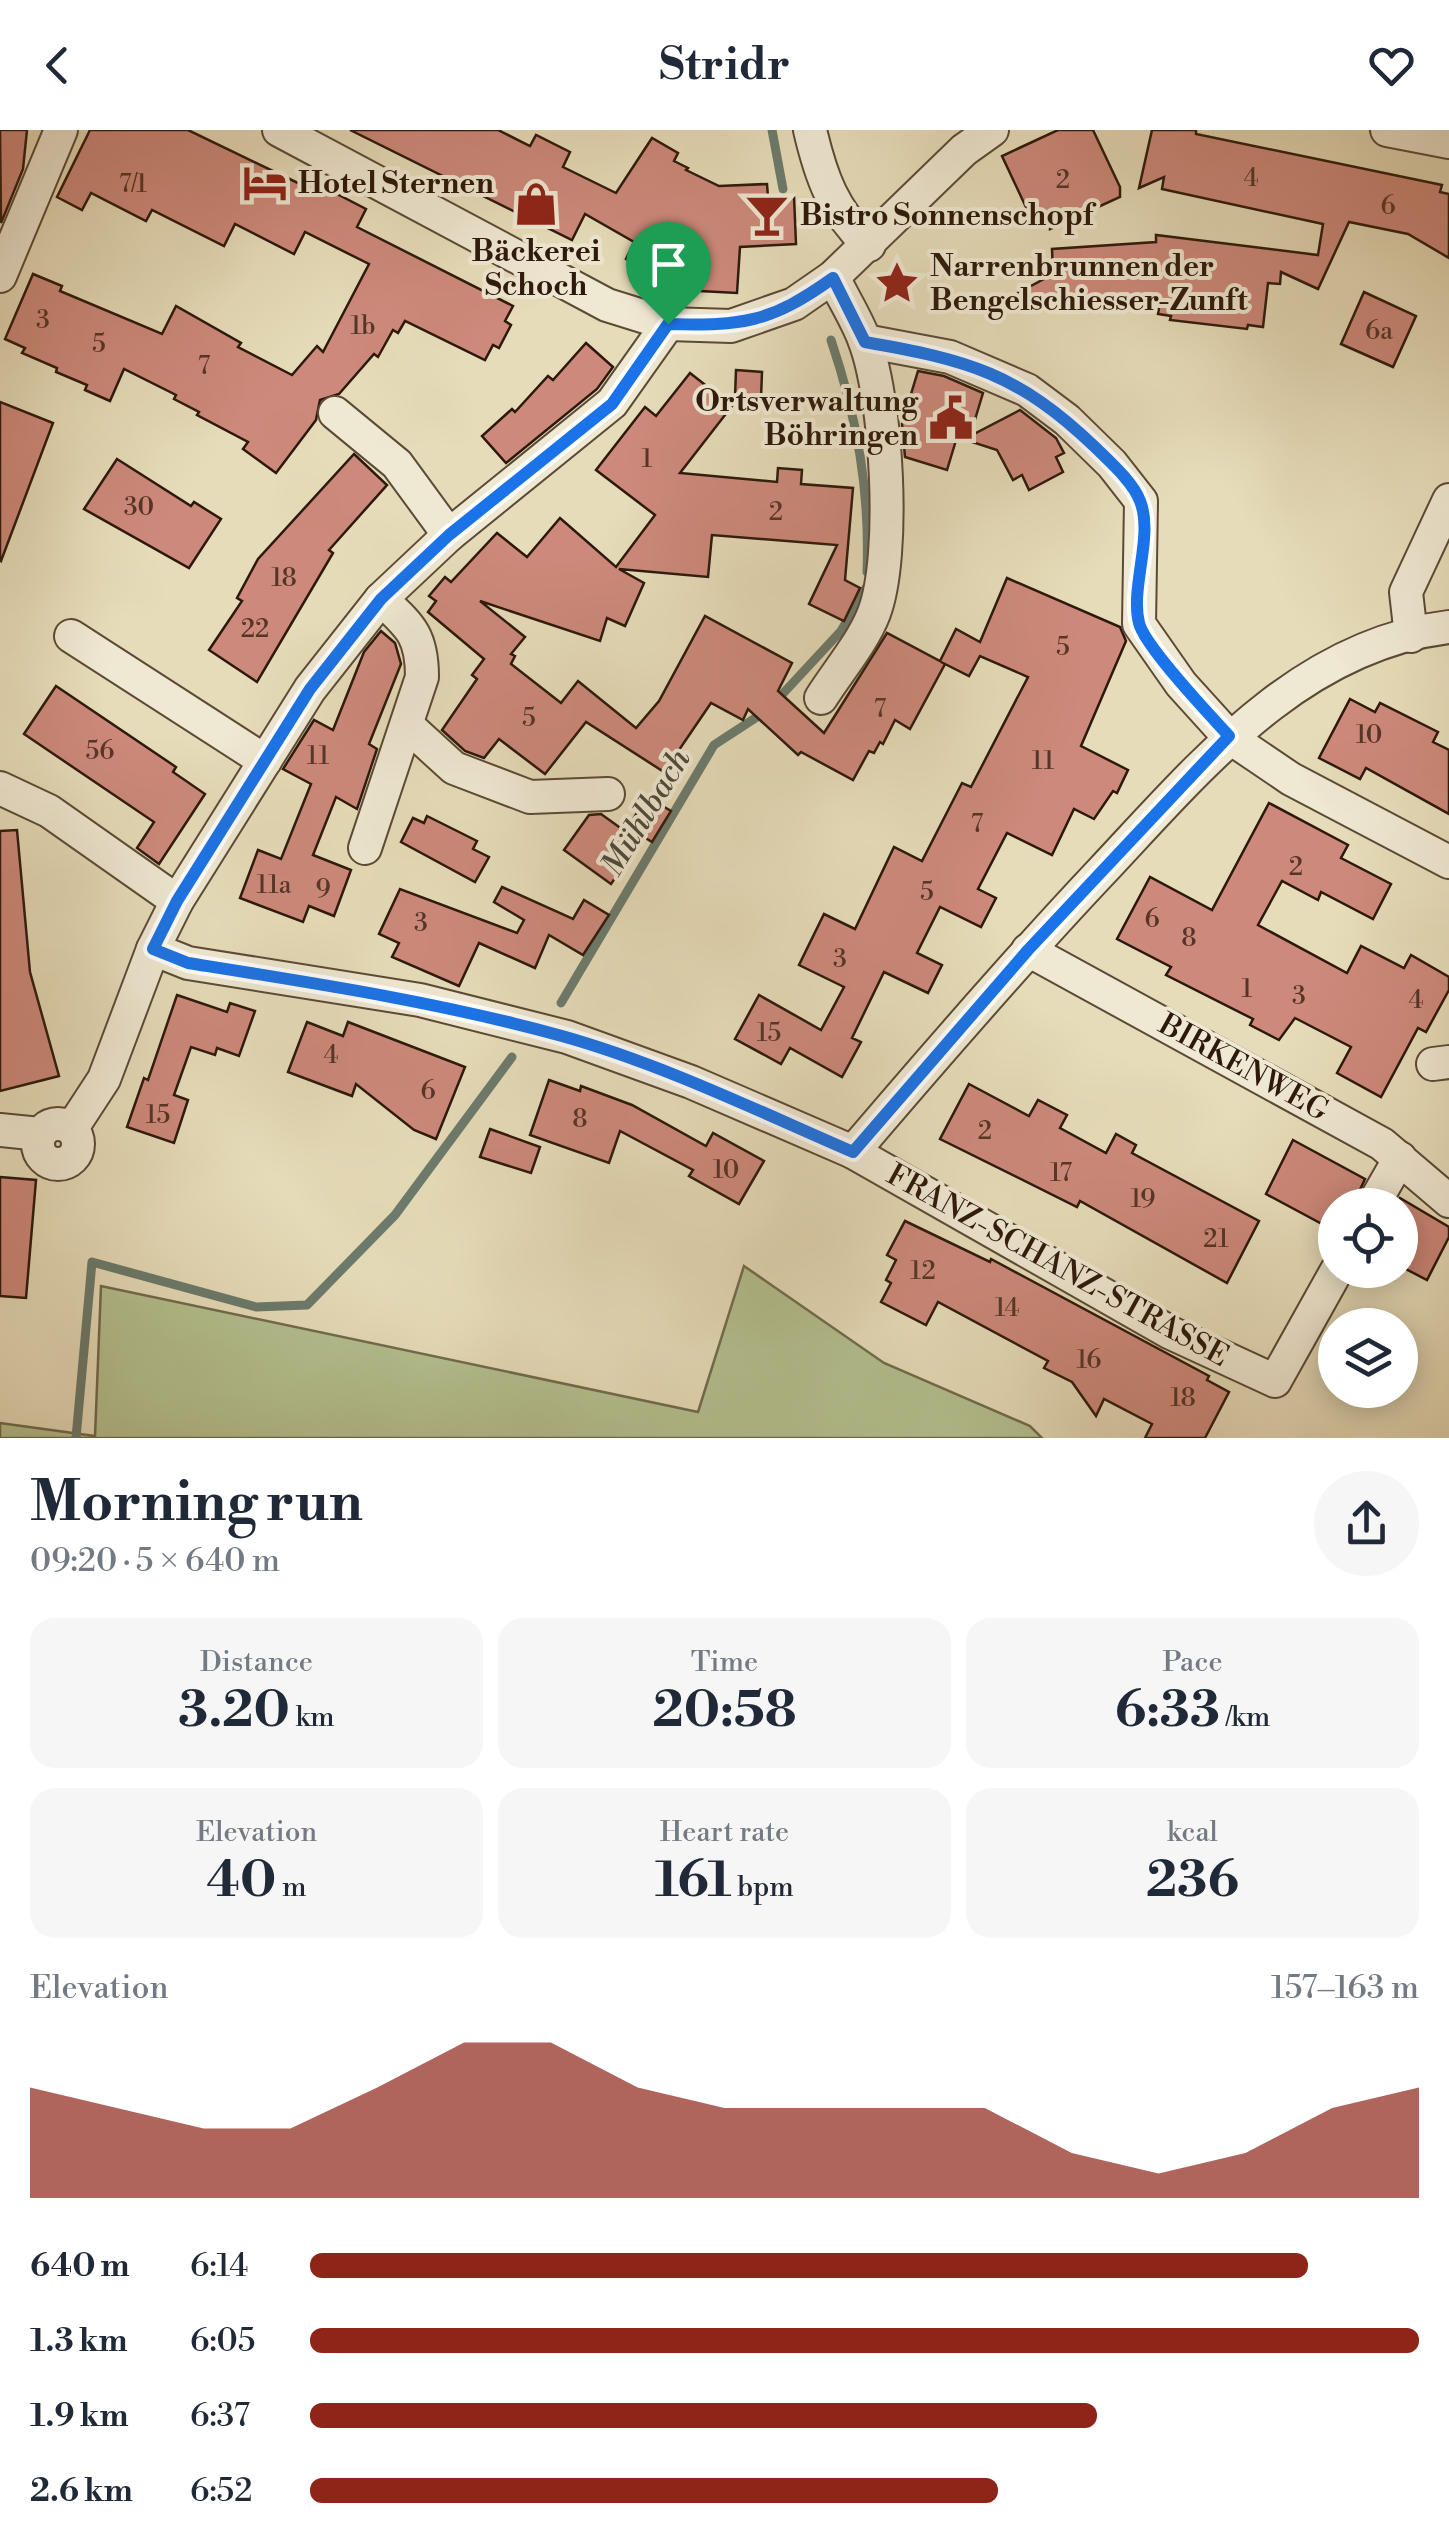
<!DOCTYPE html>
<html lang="en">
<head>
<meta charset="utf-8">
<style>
	:root { --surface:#fff; --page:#f6f6f7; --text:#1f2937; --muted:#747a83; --accent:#8f2418 }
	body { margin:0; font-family:"Libre Bodoni",serif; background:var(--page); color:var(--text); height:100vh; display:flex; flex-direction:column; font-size:38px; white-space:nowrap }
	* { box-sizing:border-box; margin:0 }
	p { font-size:32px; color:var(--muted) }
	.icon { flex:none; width:55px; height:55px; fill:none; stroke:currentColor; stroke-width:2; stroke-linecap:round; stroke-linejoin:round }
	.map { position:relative; height:1308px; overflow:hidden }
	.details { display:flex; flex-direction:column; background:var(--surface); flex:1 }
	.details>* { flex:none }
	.controls { position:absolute; left:1318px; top:1058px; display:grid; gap:20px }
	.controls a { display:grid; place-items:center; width:100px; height:100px; border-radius:50%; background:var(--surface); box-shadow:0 5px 25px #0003; font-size:50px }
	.pin { position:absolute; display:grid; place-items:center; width:85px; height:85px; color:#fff; margin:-102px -42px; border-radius:50% 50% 50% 0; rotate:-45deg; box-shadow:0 0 10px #0007 }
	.pin .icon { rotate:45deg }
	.round { display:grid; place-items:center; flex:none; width:105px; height:105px; border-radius:52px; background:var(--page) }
	.overview { display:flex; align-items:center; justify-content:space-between; height:170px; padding:0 30px }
	h1 { font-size:55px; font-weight:700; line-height:75px }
	.stats { display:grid; grid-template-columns:repeat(3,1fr); gap:15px; height:170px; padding:10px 30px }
	.stats div { display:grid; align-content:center; border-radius:25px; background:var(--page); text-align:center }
	.stats b { font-size:50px; font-weight:700 }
	.stats small { font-size:28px; font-weight:400 }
	.stats p { font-size:28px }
	.chart { height:280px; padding:20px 30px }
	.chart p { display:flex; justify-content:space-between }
	.chart svg { width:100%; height:180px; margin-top:10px; fill:var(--accent); opacity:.7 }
	ul { padding:0 30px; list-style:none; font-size:32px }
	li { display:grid; grid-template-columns:160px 120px 1fr; align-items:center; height:75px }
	li i { height:25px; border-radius:12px; background:var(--accent) }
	header { display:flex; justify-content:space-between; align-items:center; height:130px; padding:0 30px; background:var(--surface); font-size:45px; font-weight:700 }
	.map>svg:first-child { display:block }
	.green { fill:#b4c090; stroke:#706c4e; stroke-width:2.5 }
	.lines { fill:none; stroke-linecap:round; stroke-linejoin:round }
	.stream { stroke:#6c7b6d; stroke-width:9 }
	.building { fill:#cd897b; stroke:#2d190b; stroke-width:2.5 }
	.minor-casing { stroke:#5b4a36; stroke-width:36 }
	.minor { stroke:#efe8d2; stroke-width:32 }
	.route-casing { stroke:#fff; stroke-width:20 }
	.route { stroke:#1a73e8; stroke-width:12 }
	.labels { text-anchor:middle; stroke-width:8; stroke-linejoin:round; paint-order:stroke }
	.number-label { font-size:25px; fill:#553527 }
	.poi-label { font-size:30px; font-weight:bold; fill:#2d190b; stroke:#efe8d2; text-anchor:start }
	.street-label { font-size:30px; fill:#2d190b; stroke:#efe8d2 }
	.water-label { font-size:32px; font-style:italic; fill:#4c4a3c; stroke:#efe8d2 }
</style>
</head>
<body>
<header><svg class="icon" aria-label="back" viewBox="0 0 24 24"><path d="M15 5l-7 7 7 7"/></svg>Stridr<svg class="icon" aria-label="heart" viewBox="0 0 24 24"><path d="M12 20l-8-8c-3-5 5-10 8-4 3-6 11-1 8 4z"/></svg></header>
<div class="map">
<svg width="1449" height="1308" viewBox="0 0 1449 1308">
	<rect width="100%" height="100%" fill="#e6dcb9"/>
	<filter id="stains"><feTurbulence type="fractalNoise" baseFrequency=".002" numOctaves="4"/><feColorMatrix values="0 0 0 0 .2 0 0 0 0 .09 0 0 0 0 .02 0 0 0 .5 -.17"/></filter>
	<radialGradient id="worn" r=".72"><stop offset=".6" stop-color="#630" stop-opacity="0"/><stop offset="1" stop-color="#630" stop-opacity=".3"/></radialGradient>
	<!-- green -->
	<path class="green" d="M 744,1136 L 884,1233 L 1030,1296 L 1042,1308 L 0,1308 L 0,1293 L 95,1306 L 101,1156 L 698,1282 Z"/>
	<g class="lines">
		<!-- stream -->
		<g class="stream">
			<path d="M 772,0 L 783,59"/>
			<path d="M 831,210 C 857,287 870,361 867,442"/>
			<path d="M 777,570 L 841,501 L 866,458"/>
			<path d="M 561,873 L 714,615 L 766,581"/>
			<path d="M 76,1308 L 92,1132 L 256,1177 L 307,1175 L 395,1085 L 512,927"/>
		</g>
	</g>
	<!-- building -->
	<g class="building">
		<path d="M 0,0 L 27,0 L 23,39 L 1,93 Z"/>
		<path d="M 90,0 L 188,0 L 300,54 L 304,47 L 366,79 L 357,97 L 513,176 L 505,191 L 511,195 L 499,218 L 493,215 L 485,230 L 405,191 L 398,203 L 393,200 L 378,227 L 374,224 L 339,264 L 320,270 L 316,290 L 276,343 L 243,319 L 248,312 L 197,285 L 199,282 L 174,269 L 176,265 L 124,239 L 110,271 L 85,260 L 87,255 L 56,242 L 57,238 L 22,223 L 25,218 L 5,209 L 33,144 L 62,156 L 60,161 L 162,204 L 176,176 L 241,213 L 238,217 L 292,245 L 317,216 L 323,222 L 369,134 L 305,102 L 294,124 L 235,94 L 224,116 L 152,80 L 146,91 L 91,63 L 82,80 L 57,67 Z"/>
		<path d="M 350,0 L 498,0 L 530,16 L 536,5 L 570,22 L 563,37 L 616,63 L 652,8 L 678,23 L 674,31 L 688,38 L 686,40 L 719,56 L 767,54 L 768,67 L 794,66 L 796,114 L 740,117 L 737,163 L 680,160 L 626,129 L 634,112 L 585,84 L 572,110 Z"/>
		<path d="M 1058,0 L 1093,0 L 1120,57 L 1120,67 L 1050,99 L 1049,82 L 1032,90 L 1002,26 Z"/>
		<path d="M 1152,0 L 1196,0 L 1196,4 L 1442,55 L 1440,62 L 1449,64 L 1449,128 L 1408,104 L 1349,92 L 1318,159 L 1281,142 L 1280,154 L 1268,153 L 1263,197 L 1248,195 L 1247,199 L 1170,190 L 1171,186 L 1158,184 L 1160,172 L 1028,181 L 1018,163 L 1053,144 L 1052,119 L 1156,112 L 1156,105 L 1318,125 L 1323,94 L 1162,59 L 1164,47 L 1139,58 Z"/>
		<path d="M 1364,162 L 1416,186 L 1393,237 L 1341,214 Z"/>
		<path d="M 586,213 L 613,237 L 597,259 L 506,333 L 482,306 L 512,279 L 515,282 L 548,246 L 553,250 Z"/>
		<path d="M 736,240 L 762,242 L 761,268 L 735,267 Z"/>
		<path d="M 918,241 L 944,246 L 983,263 L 970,306 L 1020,280 L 1056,308 L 1064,323 L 1056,327 L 1063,342 L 1029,360 L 1022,345 L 1013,350 L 997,320 L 957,307 L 947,340 L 905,327 L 902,294 Z"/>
		<path d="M 690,243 L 732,276 L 680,343 L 777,352 L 778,338 L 802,340 L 801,354 L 853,358 L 845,450 L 860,458 L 844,491 L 809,474 L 837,415 L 712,405 L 708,447 L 619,439 L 644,453 L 625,496 L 607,488 L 600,511 L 480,471 L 525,507 L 511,524 L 515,526 L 511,534 L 561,573 L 578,551 L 636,598 L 659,571 L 705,486 L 792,533 L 778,561 L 824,603 L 887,503 L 940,531 L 956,499 L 980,512 L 1007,448 L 1120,497 L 1126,511 L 1081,616 L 1128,640 L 1117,663 L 1113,661 L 1094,689 L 1074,679 L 1052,725 L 1007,703 L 978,759 L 996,768 L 981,797 L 940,777 L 917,823 L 942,835 L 928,863 L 884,842 L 852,908 L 861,912 L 842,947 L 790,918 L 781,934 L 735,909 L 759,865 L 821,900 L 844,857 L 799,835 L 824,784 L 855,799 L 894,717 L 922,731 L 962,653 L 971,657 L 1028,547 L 980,526 L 969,546 L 941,532 L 945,534 L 910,599 L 895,590 L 883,614 L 880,612 L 874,623 L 869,621 L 853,650 L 801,622 L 798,625 L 748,579 L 743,590 L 711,573 L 664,642 L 586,592 L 545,644 L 499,609 L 484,628 L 465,621 L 442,600 L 477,549 L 472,545 L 484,529 L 428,482 L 436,471 L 429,466 L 445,447 L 451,452 L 497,403 L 527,427 L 560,388 L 616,437 L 655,385 L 596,340 L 645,277 L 656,286 Z"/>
		<path d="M 0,272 L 53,293 L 1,431 L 0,430 Z"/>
		<path d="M 354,324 L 387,355 L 329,420 L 333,423 L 257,552 L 209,520 L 242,471 L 237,468 L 258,429 Z"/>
		<path d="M 117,329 L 191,376 L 194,372 L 221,389 L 189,438 L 84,379 Z"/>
		<path d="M 381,501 L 395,513 L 401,534 L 369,614 L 377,619 L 357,679 L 336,667 L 313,725 L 351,740 L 334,786 L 309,776 L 303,792 L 240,768 L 258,720 L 281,729 L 311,654 L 283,639 L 314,590 L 333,600 L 364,522 Z"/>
		<path d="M 56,556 L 176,637 L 173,642 L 205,664 L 159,734 L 137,718 L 154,692 L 24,604 Z"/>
		<path d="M 1350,569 L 1375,582 L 1380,573 L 1438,602 L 1433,612 L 1449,620 L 1449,684 L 1366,638 L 1360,649 L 1319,628 Z"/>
		<path d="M 647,667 L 671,681 L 652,712 L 628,697 Z"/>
		<path d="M 1269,673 L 1348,715 L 1341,728 L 1391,754 L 1373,789 L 1321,762 L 1318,770 L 1282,751 L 1258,795 L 1347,843 L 1361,816 L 1404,838 L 1411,825 L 1449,847 L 1449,860 L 1426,902 L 1418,898 L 1381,967 L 1337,943 L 1351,917 L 1295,888 L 1279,910 L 1250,895 L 1253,889 L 1166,845 L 1171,837 L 1117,809 L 1150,747 L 1212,780 Z"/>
		<path d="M 601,684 L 640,712 L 611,754 L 564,720 L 589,685 Z"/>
		<path d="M 427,686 L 477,711 L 473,719 L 489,727 L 475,752 L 401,712 L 413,688 L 424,693 Z"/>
		<path d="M 17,700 L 30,842 L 59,946 L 0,961 L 0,701 Z"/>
		<path d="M 502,757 L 573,789 L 584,770 L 609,785 L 583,825 L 549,805 L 535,838 L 479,813 L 459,856 L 392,827 L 399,813 L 379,804 L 400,759 L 517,803 L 524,790 L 494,772 Z"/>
		<path d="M 177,865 L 227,882 L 230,873 L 255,881 L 239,926 L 217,918 L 215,925 L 191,917 L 174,965 L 188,970 L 174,1013 L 127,997 L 144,948 L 148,950 Z"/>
		<path d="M 307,892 L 343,906 L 348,892 L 465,937 L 436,1009 L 414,1000 L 356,954 L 352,966 L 288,942 Z"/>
		<path d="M 549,950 L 580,961 L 581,956 L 632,975 L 706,1016 L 713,1003 L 764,1031 L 739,1074 L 689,1046 L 693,1040 L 620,1001 L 609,1033 L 530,1005 Z"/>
		<path d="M 969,954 L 1029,986 L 1038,970 L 1067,985 L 1060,998 L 1106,1023 L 1116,1004 L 1136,1015 L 1132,1023 L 1259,1091 L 1227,1153 L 1080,1071 L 1077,1077 L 940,1009 Z"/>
		<path d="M 490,999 L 540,1017 L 531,1043 L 480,1027 Z"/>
		<path d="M 1293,1010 L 1365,1049 L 1353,1075 L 1335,1075 L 1335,1101 L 1266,1064 Z"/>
		<path d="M 0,1047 L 36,1050 L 26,1168 L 0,1166 Z"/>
		<path d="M 1400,1068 L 1449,1097 L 1449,1107 L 1427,1150 L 1400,1136 L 1400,1075 L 1396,1075 Z"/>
		<path d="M 905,1091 L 990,1132 L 991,1129 L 1209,1246 L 1207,1250 L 1229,1262 L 1205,1308 L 1145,1308 L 1152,1294 L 1104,1269 L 1096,1286 L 1072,1252 L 1044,1238 L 1048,1231 L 938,1172 L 926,1195 L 881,1172 L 891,1153 L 886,1150 L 896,1130 L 887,1125 Z"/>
	</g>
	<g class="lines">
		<!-- minor casing -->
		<g class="minor-casing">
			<g id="minor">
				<path d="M 279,0 L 607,175 L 668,194 L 731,196 L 794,174 L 833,147 L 964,20 L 992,0"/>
				<path d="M 810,0 C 821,47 833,81 869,115"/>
				<path d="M 1387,0 L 1449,12"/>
				<path d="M 0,146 L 61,0"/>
				<path d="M 865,211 L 950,227 L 1027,260 L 1067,290 L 1112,334 L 1141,371 L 1139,494 L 1181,554 L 1229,607 L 1291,649 L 1449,732"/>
				<path d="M 335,283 L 397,334 L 449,405"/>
				<path d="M 71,506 L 265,631"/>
				<path d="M 1411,506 L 1406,462 L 1449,370"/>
				<path d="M 821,568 C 838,541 863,512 874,483 C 896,425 887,267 864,209 C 856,188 843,168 833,147"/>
				<path d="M 408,596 L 454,638 L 530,667 L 608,664"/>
				<path d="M 0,658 L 49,681 L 177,771"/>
				<path d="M 365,718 L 422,547 C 422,505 410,496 381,469"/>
				<path d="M 153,819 L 188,833 L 420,870 L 567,907 L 691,952 L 853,1022 L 1171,1203 L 1275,1251 L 1337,1140"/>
				<path d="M 1028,820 L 1382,1014 L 1449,1071"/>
				<path d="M 1433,934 L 1449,932"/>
				<circle cx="58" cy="1014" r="20"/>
				<path d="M 72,998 L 104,949 L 153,819 L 177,771 L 310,559 L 381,469 L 449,405 L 612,273 L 668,194"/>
				<path d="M 0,1000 L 40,1004"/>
				<path d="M 853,1022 C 934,927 1015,833 1101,742 C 1198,639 1298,515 1449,497"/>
				<path d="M 1373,1075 L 1400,1028"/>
			</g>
		</g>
		<!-- minor -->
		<use href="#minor" class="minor"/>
	</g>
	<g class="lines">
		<!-- route casing -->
		<g class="route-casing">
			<path id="route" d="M 833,148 L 865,212 C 968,230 1018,243 1096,318 C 1110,332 1133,352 1140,371 C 1154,405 1130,458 1139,493 C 1145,517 1210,585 1229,606 L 1028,820 L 853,1022 C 758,981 662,934 562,906 C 439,872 314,853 188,833 L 153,819 L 177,771 L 310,559 L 381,469 L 449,405 L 612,274 L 668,194 C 743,196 770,193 833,148 Z"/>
		</g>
		<!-- route -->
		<use href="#route" class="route"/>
	</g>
	<!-- icons -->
	<defs>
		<g id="hotel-bare" transform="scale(3.45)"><path d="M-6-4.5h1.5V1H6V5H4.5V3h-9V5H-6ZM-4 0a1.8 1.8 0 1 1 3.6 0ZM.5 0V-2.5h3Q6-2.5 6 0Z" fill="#8f2418" stroke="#efe8d2" stroke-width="2.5" paint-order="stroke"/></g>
		<g id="shop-bare" transform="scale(3.45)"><path d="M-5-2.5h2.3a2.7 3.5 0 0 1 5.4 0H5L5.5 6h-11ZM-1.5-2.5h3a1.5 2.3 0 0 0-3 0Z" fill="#8f2418" stroke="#efe8d2" stroke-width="2.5" paint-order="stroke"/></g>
		<g id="bar-bare" transform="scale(3.45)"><path d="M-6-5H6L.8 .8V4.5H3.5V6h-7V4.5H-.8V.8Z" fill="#8f2418" stroke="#efe8d2" stroke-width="2.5" paint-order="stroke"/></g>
		<g id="sight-bare" transform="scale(3.45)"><path d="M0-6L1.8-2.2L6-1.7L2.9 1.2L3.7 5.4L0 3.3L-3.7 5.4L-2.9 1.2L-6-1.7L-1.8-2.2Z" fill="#8f2418" stroke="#efe8d2" stroke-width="2.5" paint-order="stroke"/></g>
		<g id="civic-bare" transform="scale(3.45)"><path d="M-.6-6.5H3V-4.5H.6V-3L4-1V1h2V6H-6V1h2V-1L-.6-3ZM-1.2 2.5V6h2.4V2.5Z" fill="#8f2418" stroke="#efe8d2" stroke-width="2.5" paint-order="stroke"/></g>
	</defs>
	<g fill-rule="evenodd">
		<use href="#hotel-bare" x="265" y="53"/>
		<use href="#shop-bare" x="536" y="74"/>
		<use href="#bar-bare" x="767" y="85"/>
		<use href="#sight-bare" x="897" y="153"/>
		<use href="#civic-bare" x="951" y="288"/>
	</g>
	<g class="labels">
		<!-- number labels -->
		<g class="number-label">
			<text x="1251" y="56">4</text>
			<text x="1063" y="58">2</text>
			<text x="133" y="62">7/1</text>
			<text x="1388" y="84">6</text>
			<text x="43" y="198">3</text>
			<text x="363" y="204">1b</text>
			<text x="1379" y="209">6a</text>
			<text x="99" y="222">5</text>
			<text x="204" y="244">7</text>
			<text x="647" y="337">1</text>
			<text x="139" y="385">30</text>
			<text x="776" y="390">2</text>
			<text x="284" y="456">18</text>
			<text x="255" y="507">22</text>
			<text x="1063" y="525">5</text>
			<text x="880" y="587">7</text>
			<text x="529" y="596">5</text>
			<text x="1369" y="613">10</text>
			<text x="100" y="629">56</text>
			<text x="318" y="634">11</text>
			<text x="1043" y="639">11</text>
			<text x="977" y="702">7</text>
			<text x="1296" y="745">2</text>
			<text x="274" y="763">11a</text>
			<text x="323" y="767">9</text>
			<text x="927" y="770">5</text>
			<text x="1152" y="797">6</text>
			<text x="421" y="801">3</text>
			<text x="1189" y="816">8</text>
			<text x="840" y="837">3</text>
			<text x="1247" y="867">1</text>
			<text x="1299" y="874">3</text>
			<text x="1416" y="878">4</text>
			<text x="769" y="911">15</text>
			<text x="331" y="933">4</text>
			<text x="428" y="969">6</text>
			<text x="158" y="993">15</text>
			<text x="580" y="997">8</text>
			<text x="985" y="1009">2</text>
			<text x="726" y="1048">10</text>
			<text x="1061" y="1051">17</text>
			<text x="1143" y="1077">19</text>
			<text x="1216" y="1117">21</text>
			<text x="923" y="1149">12</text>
			<text x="1007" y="1186">14</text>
			<text x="1089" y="1238">16</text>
			<text x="1183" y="1276">18</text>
		</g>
		<!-- poi labels -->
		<g class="poi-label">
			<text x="298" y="63">Hotel Sternen</text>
			<text x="800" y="95">Bistro Sonnenschopf</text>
			<text x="536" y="131" text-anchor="middle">Bäckerei<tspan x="536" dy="34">Schoch</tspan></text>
			<text x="930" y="146">Narrenbrunnen der<tspan x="930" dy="34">Bengelschiesser-Zunft</tspan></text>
			<text x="918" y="281" text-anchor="end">Ortsverwaltung<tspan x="918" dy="34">Böhringen</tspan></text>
		</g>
		<!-- street labels -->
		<g class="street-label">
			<text transform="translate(1244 937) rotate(29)" y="10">BIRKENWEG</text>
			<text transform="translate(1058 1135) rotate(29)" y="10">FRANZ-SCHANZ-STRASSE</text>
		</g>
		<!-- water labels -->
		<g class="water-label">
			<text transform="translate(645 682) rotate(-59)" y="11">Mühlbach</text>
		</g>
	</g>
	<rect width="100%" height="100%" filter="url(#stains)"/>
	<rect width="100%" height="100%" fill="url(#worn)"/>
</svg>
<div class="controls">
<a><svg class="icon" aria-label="locate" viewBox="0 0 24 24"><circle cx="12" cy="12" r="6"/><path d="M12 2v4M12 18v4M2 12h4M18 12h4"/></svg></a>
<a><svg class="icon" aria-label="layers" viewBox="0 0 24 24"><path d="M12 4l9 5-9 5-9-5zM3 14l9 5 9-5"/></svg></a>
</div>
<div class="pin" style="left:668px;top:194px;background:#1e9e55"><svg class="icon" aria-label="arrive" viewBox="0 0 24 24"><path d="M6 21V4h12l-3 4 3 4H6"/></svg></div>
</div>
<section class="details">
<div class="overview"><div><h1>Morning run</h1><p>09:20 · 5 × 640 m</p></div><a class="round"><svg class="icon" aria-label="share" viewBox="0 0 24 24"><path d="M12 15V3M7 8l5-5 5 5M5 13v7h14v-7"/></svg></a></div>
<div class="stats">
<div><p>Distance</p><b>3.20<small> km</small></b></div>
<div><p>Time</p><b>20:58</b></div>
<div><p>Pace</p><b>6:33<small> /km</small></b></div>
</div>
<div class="stats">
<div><p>Elevation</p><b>40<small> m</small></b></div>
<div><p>Heart rate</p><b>161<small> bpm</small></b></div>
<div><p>kcal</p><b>236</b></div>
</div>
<div class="chart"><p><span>Elevation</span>157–163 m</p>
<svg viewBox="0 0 160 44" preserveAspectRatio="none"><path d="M0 44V17L10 22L20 27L30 27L40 17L50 6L60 6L70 17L80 22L90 22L100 22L110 22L120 33L130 38L140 33L150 22L160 17V44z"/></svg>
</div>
<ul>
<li><b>640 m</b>6:14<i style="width:90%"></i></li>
<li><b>1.3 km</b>6:05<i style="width:100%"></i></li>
<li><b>1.9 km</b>6:37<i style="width:71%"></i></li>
<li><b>2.6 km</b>6:52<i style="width:62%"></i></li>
</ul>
</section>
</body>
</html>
